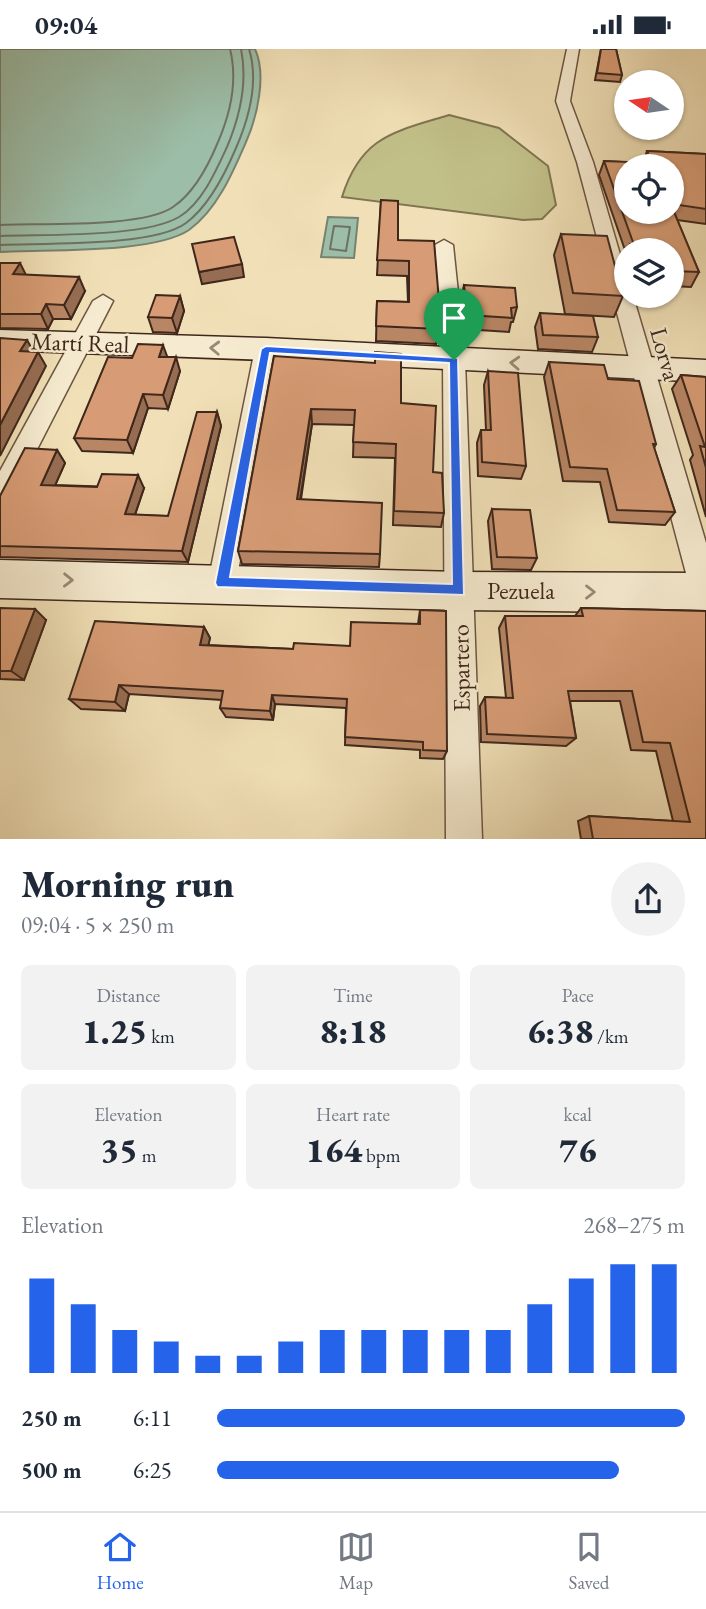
<!DOCTYPE html>
<html lang="en">
<head>
<meta charset="utf-8">
<style>
	:root { --surface:#fff; --page:#f2f2f3; --text:#1f2937; --muted:#747a83; --line:#e0e1e3; --accent:#2563eb }
	body { margin:0; font-family:"EB Garamond",serif; background:var(--page); color:var(--text); height:100vh; display:flex; flex-direction:column; font-size:26px; white-space:nowrap }
	* { box-sizing:border-box; margin:0 }
	p { font-size:23px; color:var(--muted) }
	.icon { flex:none; width:38px; height:38px; fill:none; stroke:currentColor; stroke-width:2; stroke-linecap:round; stroke-linejoin:round }
	.map { position:relative; height:790px; overflow:hidden }
	.sheet { display:flex; flex-direction:column; background:var(--surface); flex:1 }
	.sheet>* { flex:none }
	.needle { width:46px; rotate:283deg }
	.tools { position:absolute; left:614px; top:21px; display:grid; gap:14px }
	.tools a { display:grid; place-items:center; width:70px; height:70px; border-radius:50%; background:var(--surface); box-shadow:0 2px 5px #0004; font-size:35px }
	.pin { position:absolute; display:grid; place-items:center; width:60px; height:60px; color:#fff; margin:-72px -30px; border-radius:50% 50% 50% 0; rotate:-45deg; box-shadow:0 0 7px #0007 }
	.pin .icon { rotate:45deg }
	.round { display:grid; place-items:center; flex:none; width:74px; height:74px; border-radius:37px; background:var(--page) }
	.summary { display:flex; align-items:center; justify-content:space-between; height:119px; padding:0 21px }
	h1 { font-size:38px; font-weight:800; line-height:52px }
	.metrics { display:grid; grid-template-columns:repeat(3,1fr); gap:10px; height:119px; padding:7px 21px }
	.metrics div { display:grid; align-content:center; border-radius:10px; background:var(--page); text-align:center }
	.metrics b { font-size:35px; font-weight:800 }
	.metrics small { font-size:19px; font-weight:400 }
	.metrics p { font-size:19px }
	.chart { height:196px; padding:14px 21px }
	.chart p { display:flex; justify-content:space-between }
	.chart svg { width:100%; height:126px; margin-top:7px; stroke:var(--accent); stroke-width:6 }
	ul { padding:0 21px; list-style:none; font-size:23px }
	li { display:grid; grid-template-columns:112px 84px 1fr; align-items:center; height:52px }
	li i { height:18px; border-radius:9px; background:var(--accent) }
	.status { display:flex; justify-content:space-between; align-items:center; height:49px; padding:0 35px; background:var(--surface); direction:ltr }
	.status svg { height:19px; fill:currentColor }
	.dock { display:flex; justify-content:space-around; align-items:center; height:98px; border-top:2px solid var(--line); background:var(--surface); font-size:19px; color:var(--muted) }
	.dock a { display:grid; justify-items:center; gap:4px }
	.dock .selected { color:var(--accent) }
	.map>svg:first-child { display:block }
	.green { fill:#c2c089; stroke:#807452; stroke-width:2 }
	.water { fill:#9cbea8; stroke:#778270; stroke-width:2 }
	.lines { fill:none; stroke-linecap:round; stroke-linejoin:round }
	.shore { stroke:#6e7262; stroke-width:2 }
	.minor-casing { stroke:#6c5542; stroke-width:3 }
	.secondary-casing { stroke:#3f271b; stroke-width:3 }
	.minor { fill:#f6ebd0; fill-rule:evenodd }
	.secondary { fill:#f6ebd0; fill-rule:evenodd }
	.wall { fill:#b98665; stroke:#3f271b; stroke-width:2; fill-rule:evenodd }
	.shaded-wall { fill:#966d52; stroke:#3f271b; stroke-width:2 }
	.building { fill:#d79c75; stroke:#3f271b; stroke-width:2 }
	.oneway { stroke:#9a8976 }
	.route { fill:#2563eb; stroke:#fff; stroke-width:2; fill-rule:evenodd }
	.labels { text-anchor:middle; stroke-width:5; stroke-linejoin:round; paint-order:stroke }
	.street-label { font-size:24px; fill:#3f271b; stroke:#f6ebd0 }
</style>
</head>
<body>
<div class="status"><b>09:04</b><svg viewBox="0 0 49 12"><path d="M0 12V9h3v3zM5 12V6h3v6zM10 12V3h3v9zM15 12V0h3v12zM26 1h20v11H26zM47 4h2v5h-2z"/></svg></div>
<div class="map">
<svg width="706" height="790" viewBox="0 0 706 790">
	<rect width="100%" height="100%" fill="#f1e0b7"/>
	<filter id="stains"><feTurbulence type="fractalNoise" baseFrequency=".00286" numOctaves="4"/><feColorMatrix values="0 0 0 0 .2 0 0 0 0 .09 0 0 0 0 .02 0 0 0 .5 -.17"/></filter>
	<radialGradient id="worn" r=".72"><stop offset=".6" stop-color="#630" stop-opacity="0"/><stop offset="1" stop-color="#630" stop-opacity=".3"/></radialGradient>
	<!-- green -->
	<path class="green" d="M 449,66 L 499,79 L 548,117 L 556,156 L 542,170 L 523,171 L 342,148 C 361,87 394,83 449,66 Z"/>
	<!-- water -->
	<g class="water">
		<path d="M 0,0 L 255,0 C 267,26 257,68 246,93 C 233,123 217,161 189,181 C 153,205 46,200 0,203 Z"/>
		<path d="M 328,168 L 358,169 L 354,209 L 321,208 Z"/>
	</g>
	<g class="lines">
		<!-- shore -->
		<g class="shore">
			<path d="M 0,176 C 40,174 143,179 173,158 C 194,144 209,115 218,93 C 231,63 238,32 230,0"/>
			<path d="M 334,177 L 350,178 L 346,202 L 330,200 Z"/>
			<path d="M 0,187 C 45,185 143,189 179,168 C 202,154 216,122 227,98 C 240,67 248,34 241,0"/>
			<path d="M 0,196 C 43,194 154,198 186,174 C 209,157 225,125 236,99 C 249,69 259,32 249,0"/>
		</g>
		<!-- minor casing -->
		<g class="minor-casing">
			<g id="minor">
				<path d="M 567,0 L 579,0 L 570,52 L 593,113 L 626,226 L 626,247 L 633,247 L 706,494 L 706,557 L 696,553 L 691,543 L 577,113 L 556,52 Z"/>
				<path d="M 444,191 L 453,196 L 465,311 L 482,790 L 446,790 L 443,311 L 435,196 Z"/>
				<path d="M 103,246 L 113,252 L 9,455 L 0,458 L 0,422 L 93,252 Z"/>
				<path d="M 266,293 L 274,295 L 277,300 L 236,534 L 232,543 L 222,547 L 212,543 L 208,534 L 255,300 L 258,295 Z"/>
			</g>
		</g>
		<!-- secondary casing -->
		<g class="secondary-casing">
			<g id="secondary">
				<path d="M 0,281 L 266,289 L 706,311 L 706,333 L 266,311 L 0,301 Z"/>
				<path d="M 0,511 L 459,523 L 706,524 L 706,564 L 459,561 L 0,549 Z"/>
			</g>
		</g>
		<!-- minor -->
		<use href="#minor" class="minor"/>
		<!-- secondary -->
		<use href="#secondary" class="secondary"/>
	</g>
	<!-- wall -->
	<g class="wall">
		<path d="M 601,0 L 616,0 L 622,26 L 620,33 L 595,31 Z"/>
		<path d="M 647,102 L 706,105 L 706,175 L 677,171 L 699,223 L 691,238 L 672,237 L 672,201 L 626,201 L 626,223 L 624,210 L 626,204 L 599,126 L 604,112 L 643,114 ZM 626,117 L 672,117 L 672,163 Z"/>
		<path d="M 381,151 L 398,191 L 440,264 L 436,295 L 376,292 L 377,252 L 408,253 L 407,227 L 377,226 Z"/>
		<path d="M 561,185 L 623,247 L 614,268 L 565,265 L 554,206 Z"/>
		<path d="M 0,214 L 26,226 L 85,242 L 71,270 L 53,270 L 48,280 L 0,279 Z"/>
		<path d="M 464,236 L 517,258 L 513,273 L 511,273 L 509,283 L 464,280 L 461,250 Z"/>
		<path d="M 180,247 L 184,262 L 177,284 L 153,283 L 148,268 Z"/>
		<path d="M 540,264 L 598,288 L 592,303 L 538,300 L 535,278 Z"/>
		<path d="M 274,307 L 401,354 L 433,423 L 444,464 L 441,478 L 393,476 L 395,409 L 353,408 L 354,376 L 312,375 L 301,450 L 380,505 L 379,518 L 242,515 L 238,502 Z"/>
		<path d="M 167,308 L 180,322 L 168,360 L 148,359 L 133,404 L 82,402 L 74,389 L 132,309 Z"/>
		<path d="M 549,313 L 608,330 L 656,395 L 654,399 L 675,463 L 665,476 L 609,473 L 600,433 L 563,432 L 544,328 Z"/>
		<path d="M 488,322 L 526,417 L 521,430 L 478,427 L 477,394 L 481,381 L 486,381 L 484,336 Z"/>
		<path d="M 681,326 L 706,328 L 706,468 L 690,411 L 693,406 L 672,340 Z"/>
		<path d="M 217,363 L 221,377 L 188,513 L 0,508 L 0,447 L 57,401 L 65,414 L 55,436 L 144,439 L 135,466 L 168,467 Z"/>
		<path d="M 492,460 L 537,509 L 531,521 L 492,520 L 488,472 Z"/>
		<path d="M 0,559 L 46,571 L 24,631 L 0,630 Z"/>
		<path d="M 581,559 L 706,562 L 706,790 L 581,790 L 578,772 L 589,767 L 673,772 L 656,702 L 631,701 L 620,652 L 570,652 L 576,689 L 566,697 L 481,693 L 480,657 L 485,648 L 506,649 L 499,579 L 505,567 L 575,567 Z"/>
		<path d="M 420,561 L 447,702 L 443,710 L 420,709 L 420,701 L 345,696 L 346,659 L 275,655 L 273,671 L 226,668 L 220,659 L 222,651 L 129,645 L 125,662 L 81,660 L 69,650 L 204,578 L 210,589 L 208,596 L 293,600 L 350,597 L 418,575 Z"/>
	</g>
	<!-- shaded-wall -->
	<g class="shaded-wall">
		<path d="M 20,214 L 27,228 L 13,225 Z"/>
		<path d="M 242,215 L 244,228 L 202,235 L 199,223 Z"/>
		<path d="M 79,228 L 85,242 L 71,270 L 64,256 Z"/>
		<path d="M 180,247 L 184,262 L 177,284 L 172,269 Z"/>
		<path d="M 46,255 L 53,270 L 48,280 L 41,265 Z"/>
		<path d="M 27,291 L 35,305 L 20,302 Z"/>
		<path d="M 163,296 L 168,310 L 159,308 Z"/>
		<path d="M 38,303 L 46,317 L 0,407 L 0,376 Z"/>
		<path d="M 176,308 L 180,322 L 168,360 L 163,346 Z"/>
		<path d="M 143,345 L 148,359 L 133,404 L 127,391 Z"/>
		<path d="M 311,360 L 312,375 L 298,464 L 297,450 Z"/>
		<path d="M 217,363 L 221,377 L 188,513 L 182,502 Z"/>
		<path d="M 57,401 L 65,414 L 50,448 L 41,436 Z"/>
		<path d="M 138,426 L 144,439 L 131,477 L 125,465 Z"/>
		<path d="M 35,560 L 46,571 L 24,631 L 11,622 Z"/>
		<path d="M 204,578 L 210,589 L 206,607 L 200,596 Z"/>
		<path d="M 119,636 L 129,645 L 125,662 L 115,653 Z"/>
		<path d="M 272,646 L 275,655 L 273,671 L 270,662 Z"/>
	</g>
	<!-- building -->
	<g class="building">
		<path d="M 601,0 L 616,0 L 622,26 L 597,24 Z"/>
		<path d="M 647,102 L 706,105 L 706,160 L 672,155 L 672,117 L 626,117 L 626,163 L 672,163 L 672,158 L 699,223 L 672,222 L 672,201 L 631,201 L 630,195 L 634,196 L 604,112 L 652,114 Z"/>
		<path d="M 381,151 L 398,152 L 398,191 L 434,192 L 440,264 L 437,264 L 438,280 L 376,277 L 377,252 L 409,253 L 409,212 L 377,211 Z"/>
		<path d="M 561,185 L 607,187 L 623,247 L 573,244 Z"/>
		<path d="M 234,188 L 242,215 L 199,223 L 192,195 Z"/>
		<path d="M 0,214 L 20,214 L 13,225 L 79,228 L 64,256 L 46,255 L 41,265 L 0,265 Z"/>
		<path d="M 464,236 L 515,239 L 517,258 L 511,259 L 512,269 L 467,266 Z"/>
		<path d="M 156,246 L 180,247 L 172,269 L 148,268 Z"/>
		<path d="M 540,264 L 593,267 L 598,288 L 543,286 Z"/>
		<path d="M 0,289 L 27,291 L 20,302 L 38,303 L 0,376 Z"/>
		<path d="M 138,295 L 163,296 L 159,308 L 176,308 L 163,346 L 143,345 L 127,391 L 74,389 L 108,308 L 132,309 Z"/>
		<path d="M 375,303 L 401,305 L 401,354 L 436,357 L 433,423 L 442,424 L 444,464 L 394,462 L 396,395 L 353,393 L 355,361 L 311,360 L 297,450 L 382,454 L 380,505 L 238,502 L 274,307 L 375,314 Z"/>
		<path d="M 549,313 L 604,316 L 608,330 L 639,332 L 656,395 L 653,395 L 675,463 L 617,461 L 607,420 L 570,418 Z"/>
		<path d="M 488,322 L 518,324 L 526,417 L 482,413 L 481,381 L 491,381 Z"/>
		<path d="M 681,326 L 706,328 L 706,419 L 700,397 L 705,398 Z"/>
		<path d="M 197,363 L 217,363 L 182,502 L 0,497 L 0,447 L 25,399 L 57,401 L 41,436 L 97,438 L 102,425 L 138,426 L 125,465 L 168,467 Z"/>
		<path d="M 492,460 L 530,461 L 537,509 L 497,508 Z"/>
		<path d="M 0,559 L 35,560 L 11,622 L 0,622 Z"/>
		<path d="M 581,559 L 706,562 L 706,790 L 593,790 L 589,767 L 690,773 L 670,694 L 643,693 L 632,642 L 568,642 L 576,689 L 487,685 L 485,648 L 513,649 L 505,567 L 583,567 Z"/>
		<path d="M 420,561 L 446,562 L 447,702 L 423,701 L 423,693 L 345,688 L 347,650 L 272,646 L 270,662 L 220,659 L 223,642 L 119,636 L 115,653 L 69,650 L 95,572 L 204,578 L 200,596 L 293,600 L 294,594 L 350,597 L 351,573 L 420,575 Z"/>
	</g>
	<!-- one-way arrows -->
	<defs><path id="oneway-chevron" d="M-2-3.5L2.5 0L-2 3.5" fill="none" stroke-width="1.6" stroke-linecap="round" stroke-linejoin="round" transform="scale(1.75)"/></defs>
	<g class="oneway">
		<use href="#oneway-chevron" transform="translate(215 299) rotate(-178)"/>
		<use href="#oneway-chevron" transform="translate(515 314) rotate(-177)"/>
		<use href="#oneway-chevron" transform="translate(68 531) rotate(1)"/>
		<use href="#oneway-chevron" transform="translate(590 543)"/>
	</g>
	<!-- route -->
	<path class="route" d="M 266,297 L 458,309 L 464,546 L 217,538 L 215,534 L 261,300 ZM 270,304 L 449,314 L 452,535 L 230,528 Z"/>
	<g class="labels">
		<!-- street labels -->
		<g class="street-label">
			<text transform="translate(80 294) rotate(2)" y="8">Martí Real</text>
			<text transform="translate(665 305) rotate(74)" y="8">Lorva</text>
			<text x="521" y="550">Pezuela</text>
			<text transform="translate(461 619) rotate(-91)" y="8">Espartero</text>
		</g>
	</g>
	<rect width="100%" height="100%" filter="url(#stains)"/>
	<rect width="100%" height="100%" fill="url(#worn)"/>
</svg>
<div class="tools">
<a><svg class="needle" viewBox="-14 -14 28 28"><path d="M0-13l5 13h-10z" fill="#e53935"/><path d="M0 13l5-13h-10z" fill="#747a83"/></svg></a>
<a><svg class="icon" aria-label="locate" viewBox="0 0 24 24"><circle cx="12" cy="12" r="6"/><path d="M12 2v4M12 18v4M2 12h4M18 12h4"/></svg></a>
<a><svg class="icon" aria-label="layers" viewBox="0 0 24 24"><path d="M12 4l9 5-9 5-9-5zM3 14l9 5 9-5"/></svg></a>
</div>
<div class="pin" style="left:454px;top:311px;background:#1e9e55"><svg class="icon" aria-label="arrive" viewBox="0 0 24 24"><path d="M6 21V4h12l-3 4 3 4H6"/></svg></div>
</div>
<section class="sheet">
<div class="summary"><div><h1>Morning run</h1><p>09:04 · 5 × 250 m</p></div><a class="round"><svg class="icon" aria-label="share" viewBox="0 0 24 24"><path d="M12 15V3M7 8l5-5 5 5M5 13v7h14v-7"/></svg></a></div>
<div class="metrics">
<div><p>Distance</p><b>1.25<small> km</small></b></div>
<div><p>Time</p><b>8:18</b></div>
<div><p>Pace</p><b>6:38<small> /km</small></b></div>
</div>
<div class="metrics">
<div><p>Elevation</p><b>35<small> m</small></b></div>
<div><p>Heart rate</p><b>164<small> bpm</small></b></div>
<div><p>kcal</p><b>76</b></div>
</div>
<div class="chart"><p><span>Elevation</span>268–275 m</p>
<svg viewBox="0 0 160 44" preserveAspectRatio="none"><path d="M5 44V11M15 44V20M25 44V29M35 44V33M45 44V38M55 44V38M65 44V33M75 44V29M85 44V29M95 44V29M105 44V29M115 44V29M125 44V20M135 44V11M145 44V6M155 44V6"/></svg>
</div>
<ul>
<li><b>250 m</b>6:11<i style="width:100%"></i></li>
<li><b>500 m</b>6:25<i style="width:86%"></i></li>
</ul>
</section>
<nav class="dock">
<a class="selected"><svg class="icon" aria-label="home" viewBox="0 0 24 24"><path d="M3 11l9-7 9 7M6 9v11h12V9"/></svg>Home</a>
<a><svg class="icon" aria-label="map" viewBox="0 0 24 24"><path d="M3 6l6-2 6 2 6-2v14l-6 2-6-2-6 2zM9 4v14M15 6v14"/></svg>Map</a>
<a><svg class="icon" aria-label="saved" viewBox="0 0 24 24"><path d="M7 4h10v16l-5-4-5 4z"/></svg>Saved</a>
</nav>
</body>
</html>
